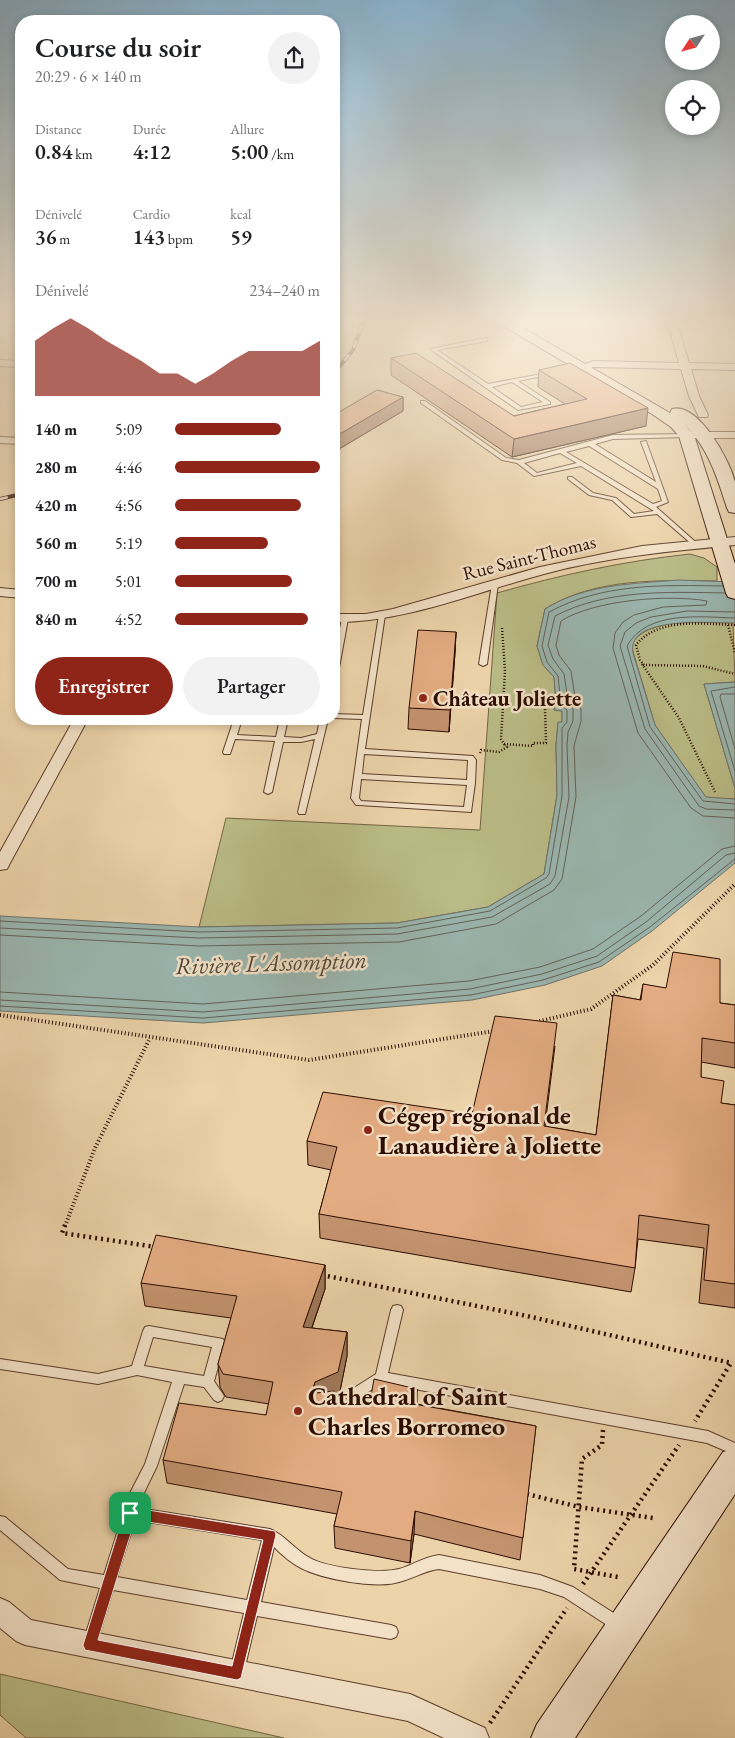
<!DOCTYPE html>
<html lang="fr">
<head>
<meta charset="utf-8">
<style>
	:root { --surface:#fff; --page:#f2f2f2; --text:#202124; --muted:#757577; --accent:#8f2418 }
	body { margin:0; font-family:"EB Garamond",serif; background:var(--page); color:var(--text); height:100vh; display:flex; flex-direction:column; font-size:19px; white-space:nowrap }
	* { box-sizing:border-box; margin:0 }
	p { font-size:16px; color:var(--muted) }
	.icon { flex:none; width:28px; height:28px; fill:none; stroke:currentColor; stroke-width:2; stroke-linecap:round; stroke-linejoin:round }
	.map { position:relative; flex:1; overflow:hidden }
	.side { position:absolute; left:15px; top:15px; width:325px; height:710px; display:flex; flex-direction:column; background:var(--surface); border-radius:20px; box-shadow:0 2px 8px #0003 }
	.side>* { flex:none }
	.needle { width:32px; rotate:234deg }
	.fabs { position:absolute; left:665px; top:15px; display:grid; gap:10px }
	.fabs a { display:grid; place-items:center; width:55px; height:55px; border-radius:50%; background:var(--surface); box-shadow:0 2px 8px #0003; font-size:25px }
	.pin { position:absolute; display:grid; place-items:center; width:42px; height:42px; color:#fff; margin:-21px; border-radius:10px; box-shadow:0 2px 8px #0006 }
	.round { display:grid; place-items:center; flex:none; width:52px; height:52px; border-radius:26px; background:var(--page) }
	.headline { display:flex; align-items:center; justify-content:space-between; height:85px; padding:0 20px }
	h1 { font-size:28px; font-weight:600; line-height:38px }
	.metrics { display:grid; grid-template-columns:repeat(3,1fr); gap:8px; height:85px; padding:5px 20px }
	.metrics div { display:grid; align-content:center }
	.metrics b { font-size:21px; font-weight:600 }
	.metrics small { font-size:14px; font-weight:400 }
	.metrics p { font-size:14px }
	.chart { height:140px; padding:10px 20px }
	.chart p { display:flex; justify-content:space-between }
	.chart svg { width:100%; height:90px; margin-top:5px; fill:var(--accent); opacity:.7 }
	.action { display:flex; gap:10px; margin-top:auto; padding:10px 20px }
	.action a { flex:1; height:58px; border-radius:30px; background:var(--accent); color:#fff; font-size:20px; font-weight:600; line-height:58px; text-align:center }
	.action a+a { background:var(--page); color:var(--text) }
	ul { padding:0 20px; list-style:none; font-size:16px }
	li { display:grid; grid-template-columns:80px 60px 1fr; align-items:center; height:38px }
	li i { height:12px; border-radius:6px; background:var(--accent) }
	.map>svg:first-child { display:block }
	.green { fill:#babc87; stroke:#736444 }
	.water { fill:#9ab6b0; stroke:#6e726a }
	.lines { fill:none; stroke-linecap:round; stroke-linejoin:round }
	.shore { stroke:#636158; stroke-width:1 }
	.lane-casing { stroke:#5c3e2a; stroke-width:2 }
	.street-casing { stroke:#5c3e2a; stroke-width:2 }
	.secondary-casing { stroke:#2c0c00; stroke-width:2 }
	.path-far2 { stroke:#2c0c00; stroke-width:2.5; stroke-dasharray:1 2; stroke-linecap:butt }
	.path-far1 { stroke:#2c0c00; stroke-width:4; stroke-dasharray:1 2.5; stroke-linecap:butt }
	.path { stroke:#2c0c00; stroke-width:4.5; stroke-dasharray:2 4; stroke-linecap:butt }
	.lane { fill:#f3e2c8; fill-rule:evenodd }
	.street { fill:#f3e2c8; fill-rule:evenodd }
	.secondary { fill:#f3e2c8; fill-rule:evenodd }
	.rail-casing { stroke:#2c0c00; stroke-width:4 }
	.rail { stroke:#f3e2c8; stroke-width:2.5; stroke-dasharray:8; stroke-linecap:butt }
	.wall { fill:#c3936f; stroke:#2c0c00 }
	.shaded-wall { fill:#9f785a; stroke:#2c0c00 }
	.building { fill:#e3ab81; stroke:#2c0c00 }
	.route { fill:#8f2418; stroke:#fff; fill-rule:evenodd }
	.poi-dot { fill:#8f2418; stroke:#f3e2c8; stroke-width:2 }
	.labels { text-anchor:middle; stroke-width:5; stroke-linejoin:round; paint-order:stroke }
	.far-street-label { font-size:19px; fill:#2c0c00; stroke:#f3e2c8 }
	.poi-label { font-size:22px; font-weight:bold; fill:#2c0c00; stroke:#f3e2c8; text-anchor:start }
	.water-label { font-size:24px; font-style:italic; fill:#52483e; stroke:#f3e2c8 }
	.near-poi-label { font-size:26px; font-weight:bold; fill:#2c0c00; stroke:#f3e2c8; text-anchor:start }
</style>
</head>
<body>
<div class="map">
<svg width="735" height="1738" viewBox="0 0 735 1738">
	<rect width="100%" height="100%" fill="#ecd3aa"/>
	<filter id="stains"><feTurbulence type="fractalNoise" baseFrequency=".004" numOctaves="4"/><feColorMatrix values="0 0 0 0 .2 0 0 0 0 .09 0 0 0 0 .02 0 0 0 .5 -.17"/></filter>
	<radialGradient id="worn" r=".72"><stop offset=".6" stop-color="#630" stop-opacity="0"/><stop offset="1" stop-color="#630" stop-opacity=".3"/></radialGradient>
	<!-- green -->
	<g class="green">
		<path d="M 690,554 L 704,558 L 717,567 L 717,581 C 660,580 594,578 545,609 L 537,646 L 543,665 L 554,677 L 556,702 L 554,710 L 562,711 L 562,722 L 558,723 L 556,745 L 557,795 L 544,874 L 488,907 L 397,923 L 199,927 L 226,818 L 480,830 L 497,593 C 560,575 624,561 690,554 Z"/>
		<path d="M 733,623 L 735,682 L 704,684 L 735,788 L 735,799 L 706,798 L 655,725 L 631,645 C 647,616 704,623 733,623 Z"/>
		<path d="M 0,1674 L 284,1738 L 26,1738 L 0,1715 Z"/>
	</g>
	<!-- water -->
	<g class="water">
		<path d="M 678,580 L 735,582 L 735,623 C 712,623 626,615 633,653 L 655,725 L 706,797 L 735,799 L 735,863 L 652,931 L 602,966 L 545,985 L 472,1000 L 203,1023 L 0,1011 L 0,916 L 199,927 L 397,923 L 488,907 L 544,874 L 557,795 L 556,745 L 558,722 L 562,722 L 562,711 L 554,710 L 556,702 L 554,677 L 543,665 L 537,646 L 545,609 C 585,584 632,584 678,580 Z"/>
		<path d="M 735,682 L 735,788 L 704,684 Z"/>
	</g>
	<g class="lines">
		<!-- shore -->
		<g class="shore">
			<path d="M 735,612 L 687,611 L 651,617 L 636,623 L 625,632 L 620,646 L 645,729 L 699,806 L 706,809 L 735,810"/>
			<path d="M 735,618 C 700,617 647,610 627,646 L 650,727 L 703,801 L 735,804"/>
			<path d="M 735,687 L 711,691 L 735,771"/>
			<path d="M 735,694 L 721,694 L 720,697 L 735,749"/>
			<path d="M 0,921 L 199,932 L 397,928 L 490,911 L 546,878 L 549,874 L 562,796 L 562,728 L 567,722 L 567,710 L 561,705 L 558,676 L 547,662 L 542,646 L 549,612 C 603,583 663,585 723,586"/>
			<path d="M 0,928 L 199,938 L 397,934 L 492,917 L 550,884 L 555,876 L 569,797 L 567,746 L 568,732 L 573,721 L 573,709 L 568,701 L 564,674 L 553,659 L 548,645 L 555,616 C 607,589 668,592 725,593"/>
			<path d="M 0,935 L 199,946 L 399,942 L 496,924 L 554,890 L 562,879 L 576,797 L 574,746 L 581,721 L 581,709 L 575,697 L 571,671 L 559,655 L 556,645 L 561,621 C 594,600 669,594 707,601 L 706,605 L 663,607 L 634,615 L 623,622 L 615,633 L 613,648 L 638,733 L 691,808 L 703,816 L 735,818"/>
			<path d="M 0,992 L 203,1004 L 469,981 L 540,967 L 593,949 L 641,916 L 722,849 L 735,846"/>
			<path d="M 0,1000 L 203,1012 L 470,989 L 542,974 L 597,956 L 646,922 L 726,855 L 735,853"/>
			<path d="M 0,1006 L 203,1018 L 471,995 L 543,980 L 599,962 L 650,927 L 735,859"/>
		</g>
		<!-- lane casing -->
		<g class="lane-casing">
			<g id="lane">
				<path d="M 485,338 L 487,339 L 487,341 L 437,350 L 488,384 L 552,372 L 552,374 L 518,381 L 550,402 L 550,404 L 518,410 L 430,349 ZM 512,382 L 543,402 L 521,407 L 492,387 Z"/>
				<path d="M 421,401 L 425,401 L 506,458 L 519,460 L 613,435 L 688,434 L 688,436 L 686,437 L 613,439 L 595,444 L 656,482 L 641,442 L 646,441 L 668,502 L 656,507 L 699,545 L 698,546 L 694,546 L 657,514 L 631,517 L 612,500 L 589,495 L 568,479 L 568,477 L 572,477 L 593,493 L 616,498 L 634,514 L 654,511 L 581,466 L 534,476 L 517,463 L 502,460 L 421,403 ZM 589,446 L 658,489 L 662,501 L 653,504 L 566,452 ZM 560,453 L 577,463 L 537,473 L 524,463 Z"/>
				<path d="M 495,582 L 498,584 L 487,664 L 483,666 L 479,664 L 492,584 Z"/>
				<path d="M 382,613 L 385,615 L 365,749 L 473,756 L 476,760 L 475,783 L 471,812 L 359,805 L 356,805 L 351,798 L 362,719 L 334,718 L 334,714 L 363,715 L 379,615 ZM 364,754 L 468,760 L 467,780 L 362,774 ZM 361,779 L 467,785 L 464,807 L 361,801 L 359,798 Z"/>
				<path d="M 345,617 L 348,619 L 338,673 L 334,675 L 334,656 L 342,619 Z"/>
				<path d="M 234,719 L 242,719 L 237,735 L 276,737 L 280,719 L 288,719 L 284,737 L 301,738 L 317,734 L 320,719 L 328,719 L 305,814 L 299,814 L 298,812 L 315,739 L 301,742 L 283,742 L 272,792 L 268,794 L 264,792 L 275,741 L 235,739 L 230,754 L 224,754 L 223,752 Z"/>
				<path d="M 397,1305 L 401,1306 L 403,1310 L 388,1373 L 708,1431 L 735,1443 L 735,1455 L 707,1443 L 382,1383 L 343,1408 L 339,1410 L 335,1408 L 333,1404 L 335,1400 L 376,1374 L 391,1310 L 393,1306 Z"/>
				<path d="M 149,1326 L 223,1339 L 225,1343 L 214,1381 L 224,1396 L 222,1400 L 218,1402 L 214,1400 L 204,1387 L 184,1384 L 157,1466 L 142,1497 L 139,1508 L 270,1529 C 285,1535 296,1551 310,1558 C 328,1568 380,1574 399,1569 C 413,1565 424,1557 439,1555 L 540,1575 L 573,1587 L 623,1619 L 625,1624 L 623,1629 L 618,1631 L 613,1629 L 564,1597 L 540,1589 L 439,1569 C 423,1571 411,1580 395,1583 C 372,1588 322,1579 301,1568 C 291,1563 282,1555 274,1547 L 261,1602 L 391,1625 L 396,1627 L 398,1632 L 396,1637 L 391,1639 L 257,1616 L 244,1671 L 242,1676 L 237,1678 L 232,1676 L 230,1671 L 244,1613 L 113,1590 L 95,1648 L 90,1650 L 85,1648 L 83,1643 L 100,1588 L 60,1580 L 0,1530 L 0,1516 L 5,1517 L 68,1569 L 104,1575 L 129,1495 L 145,1464 L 172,1382 L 137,1375 L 98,1384 L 0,1369 L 0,1359 L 98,1374 L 132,1366 L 143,1331 L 145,1327 ZM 153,1337 L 212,1347 L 204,1376 L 144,1366 ZM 135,1520 L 262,1540 L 247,1600 L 117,1577 Z"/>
			</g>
		</g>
		<!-- street casing -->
		<g class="street-casing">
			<g id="street">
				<path d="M 667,320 L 676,320 L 689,363 L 735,364 L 735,370 L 691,369 L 699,396 L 708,415 L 707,417 L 699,417 L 698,415 L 689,396 L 681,369 L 594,367 L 581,370 L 576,367 L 594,361 L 679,363 Z"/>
				<path d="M 0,360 L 21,361 L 21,367 L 0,366 Z"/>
				<path d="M 735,432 L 735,438 L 690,438 L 685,435 L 690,432 Z"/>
				<path d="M 0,437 L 21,438 L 21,444 L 0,443 Z"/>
				<path d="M 735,537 L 735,545 C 671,551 606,557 544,574 C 476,592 404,623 334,622 L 334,614 L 366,614 L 393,609 L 540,567 L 642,546 Z"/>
				<path d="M 0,588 L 21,590 L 21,598 L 0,596 Z"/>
				<path d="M 74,719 L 88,719 L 9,865 L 7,869 L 0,870 L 0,852 Z"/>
				<path d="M 0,1598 L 9,1602 L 31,1620 L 410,1694 L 485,1728 L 489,1738 L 444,1738 L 408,1721 L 25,1645 L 16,1641 L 0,1628 Z"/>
			</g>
		</g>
		<!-- secondary casing -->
		<g class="secondary-casing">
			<g id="secondary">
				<path d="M 493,320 L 509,320 L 670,413 L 672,409 C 698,402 730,460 735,482 C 735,491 735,503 735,513 L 729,512 L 727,508 C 717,477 708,447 684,424 L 694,435 L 735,564 L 735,599 L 728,597 L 726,593 L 679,436 L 671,427 L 652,414 Z"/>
				<path d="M 735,1448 L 735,1494 L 575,1738 L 531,1738 L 537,1724 L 723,1452 Z"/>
			</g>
		</g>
		<!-- path-far2 -->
		<g class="path-far2">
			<path d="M 728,625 L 735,653"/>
			<path d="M 735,625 C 703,624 658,617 636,645 L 640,660 L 644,665 L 703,666 L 735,674"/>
			<path d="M 502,628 L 505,671 L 501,739 L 504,744 L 533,746 L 533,743 L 546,743 L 545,708"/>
			<path d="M 642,664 L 679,718 L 715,792"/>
			<path d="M 480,753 L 481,750 L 499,752 L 507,747 L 505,745"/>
		</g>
		<!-- path-far1 -->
		<g class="path-far1">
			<path d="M 0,1015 L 309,1060 L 494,1031"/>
			<path d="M 536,1022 L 591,1009 L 653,965 L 735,884"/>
			<path d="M 65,1226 L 95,1148 L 150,1038"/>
		</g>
		<!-- path -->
		<g class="path">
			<path d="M 65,1225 L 62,1233 L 156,1247"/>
			<path d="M 322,1275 L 527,1316 L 731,1363 L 695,1421"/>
			<path d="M 603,1430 L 602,1445 L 582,1459 L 574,1569 L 618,1577"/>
			<path d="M 527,1494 L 579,1507 L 653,1518"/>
			<path d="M 583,1584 L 679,1445"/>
			<path d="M 490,1723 L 567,1608"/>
		</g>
		<!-- lane -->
		<use href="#lane" class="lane"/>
		<!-- street -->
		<use href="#street" class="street"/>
		<!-- secondary -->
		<use href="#secondary" class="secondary"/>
		<!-- rail casing -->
		<g class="rail-casing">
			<g id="rail">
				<path d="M 334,373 L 353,350 L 364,320"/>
				<path d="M 0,499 L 21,494"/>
			</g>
		</g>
		<!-- rail -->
		<use href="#rail" class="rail"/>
	</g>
	<!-- wall -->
	<g class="wall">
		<path d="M 391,358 L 514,416 L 565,404 L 538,387 L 539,370 L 646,426 L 512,457 L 391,375 Z"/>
		<path d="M 403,397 L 403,411 L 339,449 L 334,448 L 334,415 Z"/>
		<path d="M 456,632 L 455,653 L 449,732 L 408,729 L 409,708 Z"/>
		<path d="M 643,984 L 720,1003 L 735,1005 L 735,1068 L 701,1062 L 701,1077 L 721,1103 L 735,1105 L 735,1308 L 699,1303 L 704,1248 L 638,1239 L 635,1268 L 631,1292 L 320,1238 L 319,1214 L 331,1170 L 308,1165 L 307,1141 L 472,1114 L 555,1046 L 545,1126 L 596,1135 L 613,995 L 640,1000 Z"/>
		<path d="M 325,1265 L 325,1289 L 312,1328 L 347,1332 L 347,1356 L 339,1396 L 337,1396 L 370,1402 L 417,1389 L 417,1404 L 536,1426 L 520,1560 L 414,1534 L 410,1563 L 335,1548 L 334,1526 L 337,1514 L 167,1483 L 163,1460 L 266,1415 L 269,1404 L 226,1397 L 220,1387 L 218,1364 L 231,1318 L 145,1306 L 141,1283 Z"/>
	</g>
	<!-- shaded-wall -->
	<g class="shaded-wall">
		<path d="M 403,397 L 403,411 L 339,449 L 338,435 Z"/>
		<path d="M 648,408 L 646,426 L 512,457 L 514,439 Z"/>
		<path d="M 456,632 L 455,653 L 449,732 L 450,710 Z"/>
		<path d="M 325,1265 L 325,1289 L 304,1350 L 303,1327 Z"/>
		<path d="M 347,1332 L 347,1356 L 339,1396 L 316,1405 L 313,1388 L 315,1382 Z"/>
		<path d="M 417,1389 L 416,1412 L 414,1404 Z"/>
		<path d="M 415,1511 L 414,1534 L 410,1563 L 411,1541 Z"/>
	</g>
	<!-- building -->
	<g class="building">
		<path d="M 416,353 L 514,416 L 587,399 L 539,370 L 570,363 L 648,408 L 514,439 L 391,358 Z"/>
		<path d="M 377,390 L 403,397 L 338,435 L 334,434 L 334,415 Z"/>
		<path d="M 418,630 L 456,632 L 450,710 L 409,708 Z"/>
		<path d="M 673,952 L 720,959 L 720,1003 L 735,1005 L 735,1043 L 702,1038 L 701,1077 L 724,1081 L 721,1103 L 735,1105 L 735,1284 L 704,1280 L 709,1225 L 639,1215 L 635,1268 L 319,1214 L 337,1147 L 307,1141 L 323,1092 L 472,1114 L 495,1016 L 557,1023 L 544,1126 L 596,1135 L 613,995 L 641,1000 L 643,984 L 666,988 Z"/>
		<path d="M 156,1235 L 325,1265 L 303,1327 L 347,1332 L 338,1372 L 315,1382 L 313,1388 L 317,1393 L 334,1391 L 333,1396 L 370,1402 L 374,1379 L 417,1389 L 414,1404 L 536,1426 L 523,1538 L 415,1511 L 411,1541 L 334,1526 L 342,1492 L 163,1460 L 179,1403 L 266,1415 L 273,1382 L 223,1374 L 218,1364 L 237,1296 L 141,1283 Z"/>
	</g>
	<!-- sky -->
	<linearGradient id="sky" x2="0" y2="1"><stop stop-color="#89b5d2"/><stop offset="0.57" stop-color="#f6ebd9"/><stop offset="1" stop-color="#f6ebd9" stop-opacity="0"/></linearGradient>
	<rect width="735" height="563" fill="url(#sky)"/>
	<!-- route -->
	<path class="route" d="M 130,1507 L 275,1531 L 276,1535 L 241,1678 L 237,1680 L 85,1650 L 83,1645 L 124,1513 L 126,1509 ZM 135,1520 L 263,1540 L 232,1666 L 98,1640 Z"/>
	<!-- markers -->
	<g class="poi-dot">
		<circle cx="423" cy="698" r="5"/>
		<circle cx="368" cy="1130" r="5"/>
		<circle cx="298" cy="1411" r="5"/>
	</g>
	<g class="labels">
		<!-- far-street labels -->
		<g class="far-street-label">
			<text transform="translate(529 557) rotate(-14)" y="7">Rue Saint-Thomas</text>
		</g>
		<!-- poi labels -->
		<g class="poi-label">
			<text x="433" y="706">Château Joliette</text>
		</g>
		<!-- water labels -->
		<g class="water-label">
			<text transform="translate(271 963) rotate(-2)" y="8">Rivière L'Assomption</text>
		</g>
		<!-- near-poi labels -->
		<g class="near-poi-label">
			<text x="378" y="1124">Cégep régional de<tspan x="378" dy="30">Lanaudière à Joliette</tspan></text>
			<text x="308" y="1405">Cathedral of Saint<tspan x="308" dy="30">Charles Borromeo</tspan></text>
		</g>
	</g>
	<rect width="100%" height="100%" filter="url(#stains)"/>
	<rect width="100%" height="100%" fill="url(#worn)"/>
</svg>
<div class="fabs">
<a><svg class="needle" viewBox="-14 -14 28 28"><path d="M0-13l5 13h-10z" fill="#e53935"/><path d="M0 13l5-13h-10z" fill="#757577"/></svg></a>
<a><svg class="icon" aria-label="locate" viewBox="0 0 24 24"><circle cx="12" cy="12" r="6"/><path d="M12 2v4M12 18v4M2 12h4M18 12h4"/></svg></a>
</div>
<div class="pin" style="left:130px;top:1513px;background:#1e9e55"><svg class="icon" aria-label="arrive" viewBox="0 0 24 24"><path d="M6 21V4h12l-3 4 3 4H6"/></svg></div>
<section class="side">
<div class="headline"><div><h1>Course du soir</h1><p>20:29 · 6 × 140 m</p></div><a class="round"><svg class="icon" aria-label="share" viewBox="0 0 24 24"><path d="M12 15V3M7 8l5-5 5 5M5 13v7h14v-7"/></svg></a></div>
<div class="metrics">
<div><p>Distance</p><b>0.84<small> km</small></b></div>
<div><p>Durée</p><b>4:12</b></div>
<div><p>Allure</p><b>5:00<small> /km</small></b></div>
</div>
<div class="metrics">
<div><p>Dénivelé</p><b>36<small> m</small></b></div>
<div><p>Cardio</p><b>143<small> bpm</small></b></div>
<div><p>kcal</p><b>59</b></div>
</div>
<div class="chart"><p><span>Dénivelé</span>234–240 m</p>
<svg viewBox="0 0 160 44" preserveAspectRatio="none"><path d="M0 44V17L10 11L20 6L30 11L40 17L50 22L60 27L70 33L80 33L90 38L100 33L110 27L120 22L130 22L140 22L150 22L160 17V44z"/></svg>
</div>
<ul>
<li><b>140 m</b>5:09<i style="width:73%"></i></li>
<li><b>280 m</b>4:46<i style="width:100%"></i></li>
<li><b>420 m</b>4:56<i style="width:87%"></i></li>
<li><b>560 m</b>5:19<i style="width:64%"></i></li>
<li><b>700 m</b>5:01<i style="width:81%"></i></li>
<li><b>840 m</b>4:52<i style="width:92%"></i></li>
</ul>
<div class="action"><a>Enregistrer</a><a>Partager</a></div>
</section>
</div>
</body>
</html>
